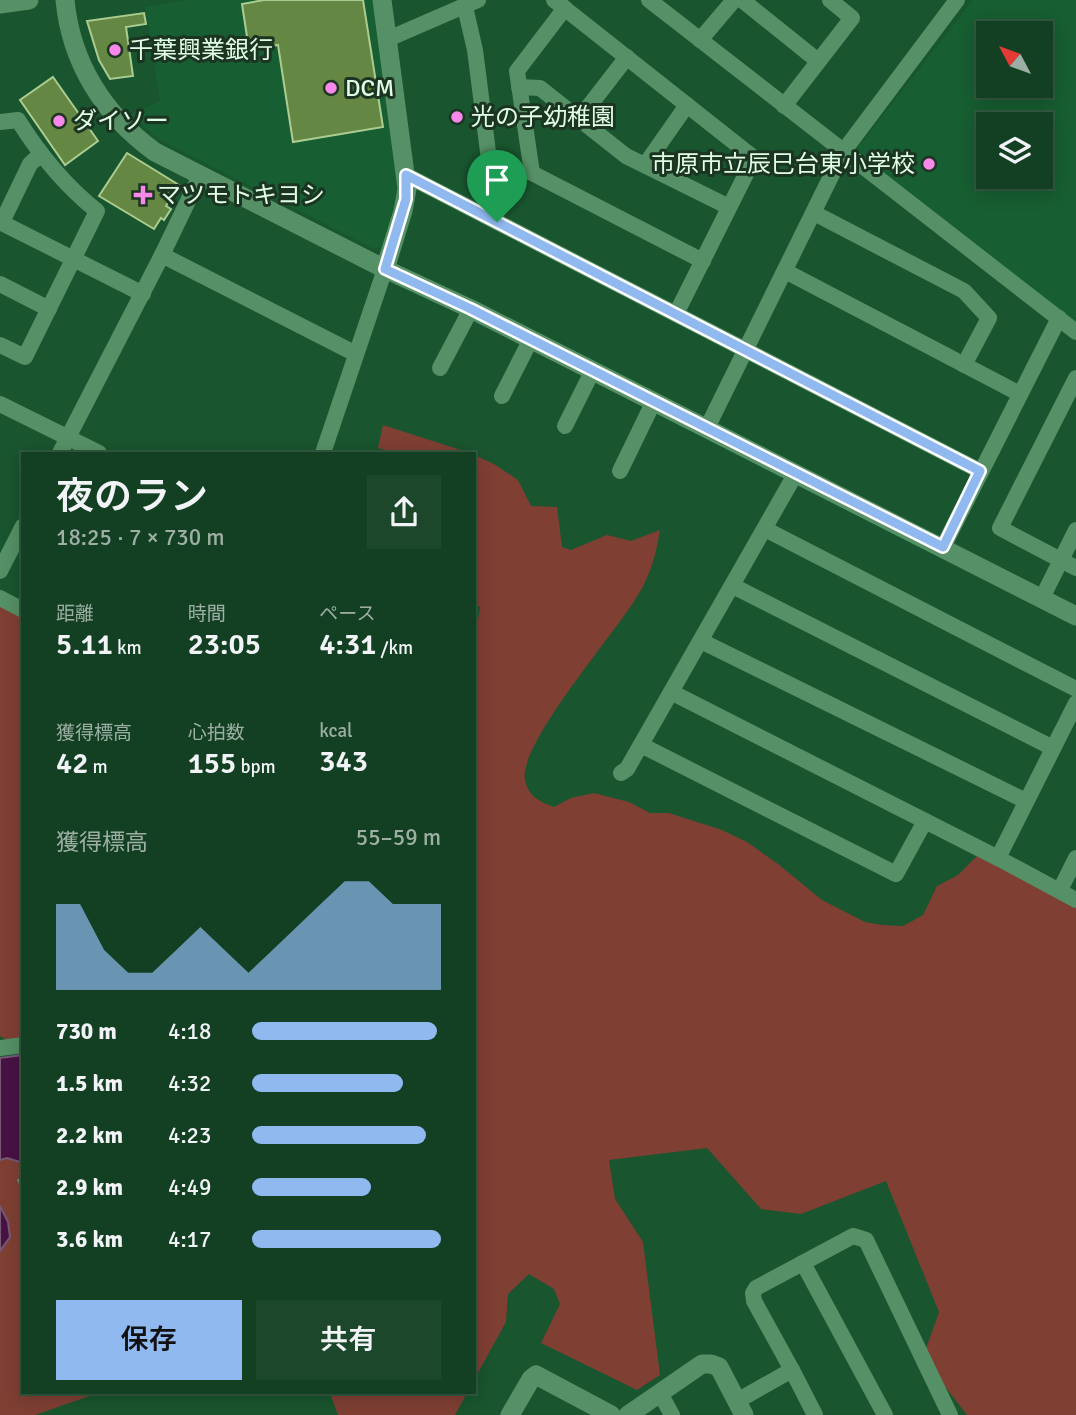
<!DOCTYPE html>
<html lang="ja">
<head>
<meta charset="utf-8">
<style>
	:root { --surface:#134022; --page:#1c472a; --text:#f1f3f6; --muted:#9dafa5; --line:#325940; --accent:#90b9f0 }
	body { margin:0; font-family:Signika,"Noto Sans JP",sans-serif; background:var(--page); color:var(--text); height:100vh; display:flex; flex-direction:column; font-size:26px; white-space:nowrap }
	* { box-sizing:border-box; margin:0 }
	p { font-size:23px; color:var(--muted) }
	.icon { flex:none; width:38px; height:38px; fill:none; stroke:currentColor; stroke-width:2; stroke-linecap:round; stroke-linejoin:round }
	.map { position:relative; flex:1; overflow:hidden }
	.panel { position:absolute; left:21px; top:452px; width:455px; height:942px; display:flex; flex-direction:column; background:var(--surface); border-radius:0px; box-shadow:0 4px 18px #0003,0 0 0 2px var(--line) }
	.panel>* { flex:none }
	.needle { width:46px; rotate:311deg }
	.controls { position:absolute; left:976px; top:21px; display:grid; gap:14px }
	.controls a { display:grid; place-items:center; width:77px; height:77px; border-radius:0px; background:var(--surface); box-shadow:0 4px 18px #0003,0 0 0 2px var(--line); font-size:35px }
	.pin { position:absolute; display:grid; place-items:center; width:60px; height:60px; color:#fff; margin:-72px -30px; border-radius:50% 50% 50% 0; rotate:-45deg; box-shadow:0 0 7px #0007 }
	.pin .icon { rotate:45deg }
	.round { display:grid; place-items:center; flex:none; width:74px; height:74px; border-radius:0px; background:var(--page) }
	.headline { display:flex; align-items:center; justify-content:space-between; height:119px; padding:0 35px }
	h1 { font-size:38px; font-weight:600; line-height:52px }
	.metrics { display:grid; grid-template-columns:repeat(3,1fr); gap:10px; height:119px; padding:7px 35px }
	.metrics div { display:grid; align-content:center }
	.metrics b { font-size:30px; font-weight:600 }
	.metrics small { font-size:19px; font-weight:400 }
	.metrics p { font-size:19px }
	.chart { height:196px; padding:14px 35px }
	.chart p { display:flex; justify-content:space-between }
	.chart svg { width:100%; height:126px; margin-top:7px; fill:var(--accent); opacity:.7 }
	.action { display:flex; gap:14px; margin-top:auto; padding:14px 35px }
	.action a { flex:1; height:80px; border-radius:0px; background:var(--accent); color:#111; font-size:28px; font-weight:600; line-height:80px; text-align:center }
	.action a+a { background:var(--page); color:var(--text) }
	ul { padding:0 35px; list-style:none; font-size:23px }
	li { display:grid; grid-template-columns:112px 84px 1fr; align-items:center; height:52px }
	li i { height:18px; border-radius:9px; background:var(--accent) }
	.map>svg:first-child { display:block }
	.built { fill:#175e32; fill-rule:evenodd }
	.green { fill:#7f3f33 }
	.water { fill:#481244; stroke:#765975; stroke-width:2 }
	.building { fill:#648743; stroke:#abcc90; stroke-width:2 }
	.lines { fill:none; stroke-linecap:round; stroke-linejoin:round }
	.path { stroke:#659574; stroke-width:2.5; stroke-dasharray:5 5; stroke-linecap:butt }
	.minor { stroke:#559066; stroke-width:16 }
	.tertiary { stroke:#559066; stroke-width:19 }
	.route-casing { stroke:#fff; stroke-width:14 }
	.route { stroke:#90b9f0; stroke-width:9 }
	.poi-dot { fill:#f888ea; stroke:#1c3422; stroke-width:2.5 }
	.labels { text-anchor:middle; stroke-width:6; stroke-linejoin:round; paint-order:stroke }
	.poi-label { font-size:24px; fill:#e0fee6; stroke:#1c3422; text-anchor:start }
</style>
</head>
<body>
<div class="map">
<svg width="1076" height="1415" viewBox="0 0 1076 1415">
	<rect width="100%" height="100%" fill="#19552e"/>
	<!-- built -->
	<g class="built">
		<path d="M 186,0 L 373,0 L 397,189 L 397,198 L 381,247 L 374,249 L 158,139 L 130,114 L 160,101 L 145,7 Z"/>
		<path d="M 973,0 L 1076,0 L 1076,324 L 854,152 ZM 989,33 L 1041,33 L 1041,86 L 989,86 ZM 989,124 L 1041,124 L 1041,177 L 989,177 Z"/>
	</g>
	<!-- green -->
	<g class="green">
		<path d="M 383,425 L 470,453 L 397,453 L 378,448 Z"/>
		<path d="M 474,455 L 494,464 L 518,480 L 531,506 L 557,507 L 562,547 L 571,550 L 607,535 L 631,541 L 660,530 C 656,554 651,574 638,595 C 618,630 518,744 525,780 C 528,796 540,802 554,807 L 571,798 L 594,793 L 629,802 L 650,813 L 669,813 L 722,830 L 747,842 L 778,864 L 822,900 L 865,922 L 883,925 L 903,926 L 923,915 L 937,886 L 958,875 L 980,853 L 1076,907 L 1076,1415 L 967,1415 L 940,1380 L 924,1354 L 939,1312 L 886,1181 L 801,1214 L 761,1209 L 707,1148 L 609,1160 L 615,1199 L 643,1242 L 660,1375 L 637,1390 L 541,1343 L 560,1304 L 554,1289 L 529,1274 L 508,1294 L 506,1322 L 474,1380 L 474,619 L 478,620 L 480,607 L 474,604 Z"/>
		<path d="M 0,599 L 23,611 L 23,1041 L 10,1042 L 0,1036 Z"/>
		<path d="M 7,1158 L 23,1163 L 23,1391 L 104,1391 L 35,1415 L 0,1415 L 0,1251 L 8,1222 L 0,1206 L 0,1160 Z"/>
		<path d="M 329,1391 L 468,1391 L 455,1415 L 338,1415 Z"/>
	</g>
	<!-- water -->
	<g class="water">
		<path d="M 23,1055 L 23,1163 L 7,1158 L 0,1160 L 0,1058 Z"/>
		<path d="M 0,1206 L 8,1222 L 10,1237 L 0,1251 Z"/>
	</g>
	<!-- building -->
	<g class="building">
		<path d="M 264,0 L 363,0 L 383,127 L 293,142 L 278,45 L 249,50 L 242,4 Z"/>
		<path d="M 144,13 L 146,24 L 126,27 L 133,76 L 110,79 L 99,60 L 87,21 Z"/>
		<path d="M 53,77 L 98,141 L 65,165 L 20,100 Z"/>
		<path d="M 127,153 L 179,185 L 166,206 L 171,209 L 164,220 L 161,218 L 154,229 L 99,196 Z"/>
	</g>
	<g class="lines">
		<!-- path -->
		<path class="path" d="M 23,1171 L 20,1173 L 18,1179 L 23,1190"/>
		<!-- minor -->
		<g class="minor">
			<path d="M 554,0 L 754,158 L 676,314"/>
			<path d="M 649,0 L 1076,332"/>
			<path d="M 742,0 L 818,61"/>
			<path d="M 465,7 L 475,50 L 497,222"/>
			<path d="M 565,8 L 517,71 L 532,173 L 703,261"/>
			<path d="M 388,39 L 478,0"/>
			<path d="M 700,40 L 734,0"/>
			<path d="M 519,87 L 540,88 L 626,156 L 729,207"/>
			<path d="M 784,106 L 852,18 L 830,0"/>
			<path d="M 579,119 L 627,57"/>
			<path d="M 0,122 L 18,120 C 40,155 64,185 97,211 L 25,357 L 0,345"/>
			<path d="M 645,165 L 687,105"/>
			<path d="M 406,175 L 980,471"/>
			<path d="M 814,213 L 964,291 L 989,318 L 964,365"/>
			<path d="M 0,222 L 143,294"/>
			<path d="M 2,222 L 30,164 L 40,155"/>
			<path d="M 162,255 L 356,354"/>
			<path d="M 785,271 L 1020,394"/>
			<path d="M 0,284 L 49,309"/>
			<path d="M 440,368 L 471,309"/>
			<path d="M 1076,378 L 1000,528 L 1076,568"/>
			<path d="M 502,396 L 531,339"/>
			<path d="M 0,404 L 99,453"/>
			<path d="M 565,426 L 593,370"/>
			<path d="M 707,428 L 843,152 L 957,0"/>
			<path d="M 60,453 L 162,255 L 200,176"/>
			<path d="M 323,453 L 385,269"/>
			<path d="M 620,471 L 654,401"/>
			<path d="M 765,529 L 1076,689"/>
			<path d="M 943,547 L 1059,318"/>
			<path d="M 0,571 L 23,526"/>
			<path d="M 733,586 L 1053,748"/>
			<path d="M 0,598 L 23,610"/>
			<path d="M 1042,598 L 1076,530"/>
			<path d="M 701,641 L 1026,801"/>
			<path d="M 671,692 L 998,858 L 1076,900"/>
			<path d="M 641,745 L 896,874 L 925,821"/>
			<path d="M 621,773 L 627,769 L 796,473"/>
			<path d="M 998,858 L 1076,703"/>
			<path d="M 1060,890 L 1076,858"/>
			<path d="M 0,1048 L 23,1045"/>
			<path d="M 803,1263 L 885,1415"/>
			<path d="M 792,1370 L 815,1415"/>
			<path d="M 660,1393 L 672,1415"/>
			<path d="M 737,1401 L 792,1370 L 754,1301 L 753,1293 L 756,1288 L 853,1236 L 866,1240 L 950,1415"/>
		</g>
		<!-- tertiary -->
		<g class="tertiary">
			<path d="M 65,0 C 71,63 104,115 155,152 L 385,269 L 471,309 L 1076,616"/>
			<path d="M 382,0 L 407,189 L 403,211 L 385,269"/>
			<path d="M 0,4 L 29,0"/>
			<path d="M 510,1415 L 531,1379 L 536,1375 L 611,1415"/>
			<path d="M 628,1415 L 702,1364 L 711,1364 L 719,1367 L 744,1415"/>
		</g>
	</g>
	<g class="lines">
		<!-- route casing -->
		<g class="route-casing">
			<path id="route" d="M 406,175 L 980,471 L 943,547 L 471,309 L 385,269 L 406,199 Z"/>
		</g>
		<!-- route -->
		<use href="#route" class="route"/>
	</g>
	<!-- markers -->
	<g class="poi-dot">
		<circle cx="115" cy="50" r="7"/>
		<circle cx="331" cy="88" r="7"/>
		<circle cx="457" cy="117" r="7"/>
		<circle cx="59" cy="121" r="7"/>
		<circle cx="929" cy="164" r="7"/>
		<path d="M139.5 184.5h7v7h7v7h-7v7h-7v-7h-7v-7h7z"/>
	</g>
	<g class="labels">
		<!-- poi labels -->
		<g class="poi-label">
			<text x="129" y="58">千葉興業銀行</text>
			<text x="345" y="96">DCM</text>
			<text x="471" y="125">光の子幼稚園</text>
			<text x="73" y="129">ダイソー</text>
			<text x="915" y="172" text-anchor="end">市原市立辰巳台東小学校</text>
			<text x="157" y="203">マツモトキヨシ</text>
		</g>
	</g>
</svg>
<div class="controls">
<a><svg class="needle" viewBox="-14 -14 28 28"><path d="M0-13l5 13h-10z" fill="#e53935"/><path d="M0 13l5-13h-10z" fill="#9dafa5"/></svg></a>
<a><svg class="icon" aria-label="layers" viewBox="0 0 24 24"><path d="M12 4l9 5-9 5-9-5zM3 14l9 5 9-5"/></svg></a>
</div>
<div class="pin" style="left:497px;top:222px;background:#1e9e55"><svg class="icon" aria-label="arrive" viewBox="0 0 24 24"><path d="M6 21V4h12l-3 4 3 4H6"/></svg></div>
<section class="panel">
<div class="headline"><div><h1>夜のラン</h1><p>18:25 · 7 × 730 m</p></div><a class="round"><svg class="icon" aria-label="share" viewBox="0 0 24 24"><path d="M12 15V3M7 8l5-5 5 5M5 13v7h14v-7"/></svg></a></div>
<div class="metrics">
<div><p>距離</p><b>5.11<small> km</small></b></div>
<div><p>時間</p><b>23:05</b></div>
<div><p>ペース</p><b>4:31<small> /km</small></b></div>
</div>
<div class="metrics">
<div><p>獲得標高</p><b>42<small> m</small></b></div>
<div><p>心拍数</p><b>155<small> bpm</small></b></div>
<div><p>kcal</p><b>343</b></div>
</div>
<div class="chart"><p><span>獲得標高</span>55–59 m</p>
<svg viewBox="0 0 160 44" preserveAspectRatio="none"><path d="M0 44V14L10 14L20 30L30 38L40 38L50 30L60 22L70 30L80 38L90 30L100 22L110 14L120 6L130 6L140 14L150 14L160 14V44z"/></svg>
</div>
<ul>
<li><b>730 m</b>4:18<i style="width:98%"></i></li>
<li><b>1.5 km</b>4:32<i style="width:80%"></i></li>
<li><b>2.2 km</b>4:23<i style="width:92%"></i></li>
<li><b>2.9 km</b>4:49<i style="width:63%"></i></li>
<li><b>3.6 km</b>4:17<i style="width:100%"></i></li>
</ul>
<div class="action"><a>保存</a><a>共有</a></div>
</section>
</div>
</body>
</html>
